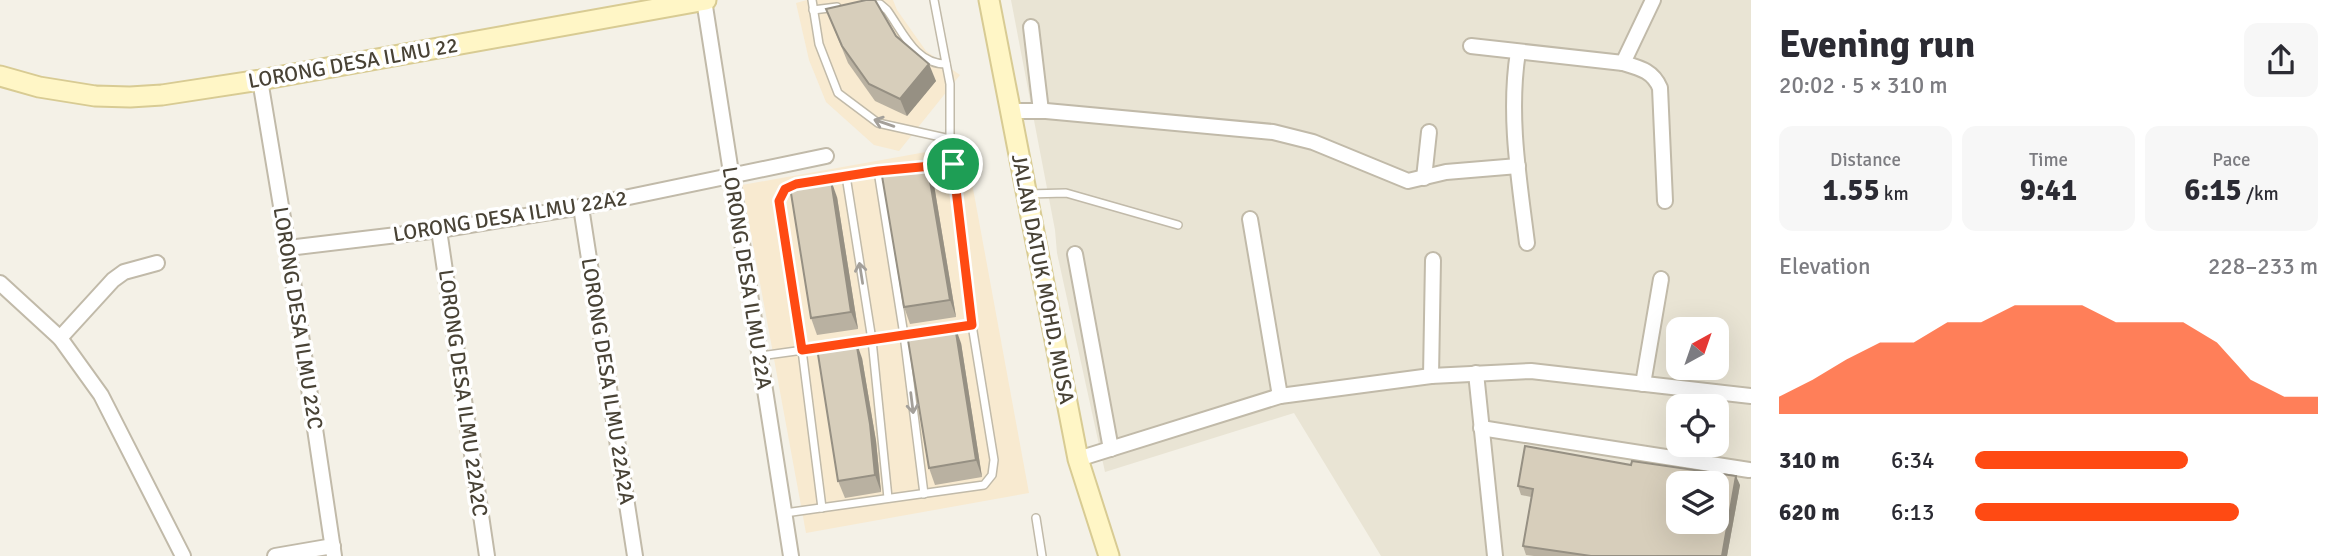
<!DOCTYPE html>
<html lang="en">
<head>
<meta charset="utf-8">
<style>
	:root { --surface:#fff; --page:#f7f7f7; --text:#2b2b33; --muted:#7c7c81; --accent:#ff4a13 }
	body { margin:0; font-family:Signika,sans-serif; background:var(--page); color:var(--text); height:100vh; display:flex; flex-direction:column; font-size:26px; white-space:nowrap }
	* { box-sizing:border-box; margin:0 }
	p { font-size:23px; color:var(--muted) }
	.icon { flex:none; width:38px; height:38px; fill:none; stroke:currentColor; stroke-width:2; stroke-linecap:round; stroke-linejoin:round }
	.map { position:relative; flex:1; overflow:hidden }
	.panel { display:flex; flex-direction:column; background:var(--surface); width:595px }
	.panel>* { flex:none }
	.needle { width:46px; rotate:40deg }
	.buttons { position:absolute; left:1666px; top:317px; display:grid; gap:14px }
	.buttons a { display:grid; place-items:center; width:63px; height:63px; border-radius:14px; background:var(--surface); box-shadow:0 7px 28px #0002; font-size:35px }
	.pin { position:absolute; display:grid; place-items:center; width:60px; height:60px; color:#fff; margin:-30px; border:4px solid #fff; border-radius:50%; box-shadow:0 2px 7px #0007 }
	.round { display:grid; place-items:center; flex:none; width:74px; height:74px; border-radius:14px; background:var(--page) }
	.summary { display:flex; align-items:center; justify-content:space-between; height:119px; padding:0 28px }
	h1 { font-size:38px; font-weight:800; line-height:52px }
	.figures { display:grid; grid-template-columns:repeat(3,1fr); gap:10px; height:119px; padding:7px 28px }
	.figures div { display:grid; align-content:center; border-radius:14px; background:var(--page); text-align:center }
	.figures b { font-size:30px; font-weight:800 }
	.figures small { font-size:19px; font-weight:400 }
	.figures p { font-size:19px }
	.chart { height:196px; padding:14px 28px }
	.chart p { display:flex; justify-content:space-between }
	.chart svg { width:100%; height:126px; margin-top:7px; fill:var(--accent); opacity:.7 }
	ul { padding:0 28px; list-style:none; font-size:23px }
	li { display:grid; grid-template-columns:112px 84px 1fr; align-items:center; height:52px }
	li i { height:18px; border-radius:9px; background:var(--accent) }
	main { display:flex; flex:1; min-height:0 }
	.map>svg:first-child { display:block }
	.residential { fill:#e9e4d4; fill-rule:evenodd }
	.commercial { fill:#f8ead0 }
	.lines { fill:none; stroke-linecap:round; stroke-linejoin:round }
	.lane-casing { stroke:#c1baa9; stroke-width:10 }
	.street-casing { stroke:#c1baa9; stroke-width:18 }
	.secondary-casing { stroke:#d8cb93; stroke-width:23 }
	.lane { stroke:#fff; stroke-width:7 }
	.street { stroke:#fff; stroke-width:14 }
	.secondary { stroke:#fff6c6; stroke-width:19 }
	.wall { fill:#b9b1a1 }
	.shaded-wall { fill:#969083 }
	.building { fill:#d7cebb; stroke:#969083; stroke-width:2; fill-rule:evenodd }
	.oneway { stroke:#a4a09a }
	.route-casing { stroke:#fff; stroke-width:14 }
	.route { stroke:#ff4a13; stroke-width:9 }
	.labels { text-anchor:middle; stroke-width:7; stroke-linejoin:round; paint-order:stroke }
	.street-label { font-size:21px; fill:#484235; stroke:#fff }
</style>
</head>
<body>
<main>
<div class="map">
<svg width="1751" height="556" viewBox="0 0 1751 556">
	<rect width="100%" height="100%" fill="#f4f1e7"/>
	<!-- residential -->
	<path class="residential" d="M 1011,0 L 1751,0 L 1751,556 L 1381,556 L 1294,413 L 1105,472 L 1057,253 L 1055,230 ZM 1678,329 L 1717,329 L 1717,368 L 1678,368 ZM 1678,406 L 1717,406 L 1717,444 L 1678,444 ZM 1678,483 L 1717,483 L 1717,522 L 1678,522 Z"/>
	<!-- commercial -->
	<g class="commercial">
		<path d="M 807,0 L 893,0 L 897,10 L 926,51 L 960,75 L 899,151 L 874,145 L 826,102 L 809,60 L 796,3 Z"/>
		<path d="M 965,145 L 1029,493 L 806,533 L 742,185 Z"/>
	</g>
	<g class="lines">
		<!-- lane casing -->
		<g class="lane-casing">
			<g id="lane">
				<path d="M 812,0 L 819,44 L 838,93 L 878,123 L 950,139"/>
				<path d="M 870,4 L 880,4 L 887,10 C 903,32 915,64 946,64"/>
				<path d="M 813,10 L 837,7"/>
				<path d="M 922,167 L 953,164"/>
				<path d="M 878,171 L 904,335 L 924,494"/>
				<path d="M 846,176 L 872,340 L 888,498"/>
				<path d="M 1028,194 L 1066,193 L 1178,225"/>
				<path d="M 947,329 L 972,325"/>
				<path d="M 847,344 L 908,334"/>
				<path d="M 760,356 L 825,347"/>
				<path d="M 822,508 L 802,350 L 779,201 L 785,189 L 796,184 L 889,170"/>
				<path d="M 785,513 L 984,485 L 992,475 L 994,460 L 972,325 L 950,139 L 950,84 L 934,0"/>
				<path d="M 1036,518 L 1042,556"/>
			</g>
		</g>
		<!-- street casing -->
		<g class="street-casing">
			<g id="street">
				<path d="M 704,0 L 791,556"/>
				<path d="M 1031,27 L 1041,111"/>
				<path d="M 1471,46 L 1623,63 C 1640,68 1653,71 1660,88 L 1665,201"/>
				<path d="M 1518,52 C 1508,115 1519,179 1527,243"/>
				<path d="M 1623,63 L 1653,0"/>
				<path d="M 260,80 L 288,248 L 334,556"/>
				<path d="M 1010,111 L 1046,111 L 1273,132 L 1313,142 L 1408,181 L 1446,172 L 1518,166"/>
				<path d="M 1424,178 L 1429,132"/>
				<path d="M 581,207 L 635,556"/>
				<path d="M 1250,219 L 1280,396"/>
				<path d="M 439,230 L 487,556"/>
				<path d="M 288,248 L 439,230 L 581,207 L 826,156"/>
				<path d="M 1075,254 L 1111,449"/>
				<path d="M 0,283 L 60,338 L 101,395 L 183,556"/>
				<path d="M 60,338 L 113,280 L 124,272 L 157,263"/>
				<path d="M 1476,373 L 1495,556"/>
				<path d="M 1431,376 L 1433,260"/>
				<path d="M 1643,384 L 1661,279"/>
				<path d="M 1481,428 L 1749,470"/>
				<path d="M 1078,459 L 1280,396 L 1431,376 L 1531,371 L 1751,396"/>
				<path d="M 275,556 L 333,546"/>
			</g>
		</g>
		<!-- secondary casing -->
		<g class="secondary-casing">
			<g id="secondary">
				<path d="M 989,0 L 1078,459 L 1109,556"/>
				<path d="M 0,76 L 39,87 L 95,96 L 130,97 L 162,95 L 260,80 L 706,0"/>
			</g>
		</g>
		<!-- lane -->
		<use href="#lane" class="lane"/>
		<!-- street -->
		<use href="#street" class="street"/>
		<!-- secondary -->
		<use href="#secondary" class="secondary"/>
	</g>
	<!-- wall -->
	<g class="wall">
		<path d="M 826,9 L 896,36 L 936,81 L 907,116 L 875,101 L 848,63 Z"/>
		<path d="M 927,163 L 933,179 L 956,317 L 910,324 L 904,307 Z"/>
		<path d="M 837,197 L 858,329 L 817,335 L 811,318 Z"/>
		<path d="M 961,343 L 982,477 L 935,485 L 929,468 Z"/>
		<path d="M 862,358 L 876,441 L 881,492 L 845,498 L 838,481 Z"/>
		<path d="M 1740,485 L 1727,556 L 1534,556 L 1526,555 L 1523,546 L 1531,497 L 1521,495 L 1518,486 Z"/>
	</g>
	<!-- shaded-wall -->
	<g class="shaded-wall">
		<path d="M 929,64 L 936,81 L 907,116 L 900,99 Z"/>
		<path d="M 927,163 L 933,179 L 956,317 L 950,300 Z"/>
		<path d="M 831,180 L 837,197 L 858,329 L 851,312 Z"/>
		<path d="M 955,326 L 961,343 L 982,477 L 976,460 Z"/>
		<path d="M 856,341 L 862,358 L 876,441 L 881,492 L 875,475 Z"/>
		<path d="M 1736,476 L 1740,485 L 1727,556 L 1722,556 Z"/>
	</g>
	<!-- building -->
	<g class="building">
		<path d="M 866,0 L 875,0 L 896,36 L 929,64 L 900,99 L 869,84 L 842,46 L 826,9 Z"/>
		<path d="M 927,163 L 950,300 L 904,307 L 881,170 Z"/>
		<path d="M 831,180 L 851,312 L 811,318 L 790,187 Z"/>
		<path d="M 955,326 L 976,460 L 929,468 L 907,334 Z"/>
		<path d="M 856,341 L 870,424 L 875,475 L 838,481 L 817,348 Z"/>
		<path d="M 1525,446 L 1631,465 L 1632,461 L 1736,476 L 1722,556 L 1591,556 L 1523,546 L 1533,489 L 1518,486 ZM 1678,483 L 1717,483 L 1717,522 L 1678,522 Z"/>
	</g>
	<!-- one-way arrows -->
	<defs><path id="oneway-shaft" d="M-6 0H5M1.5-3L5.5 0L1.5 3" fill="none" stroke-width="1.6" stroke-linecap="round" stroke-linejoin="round" transform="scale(1.75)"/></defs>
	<g class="oneway">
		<use href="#oneway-shaft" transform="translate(884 123) rotate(-161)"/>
		<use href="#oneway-shaft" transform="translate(861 273) rotate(-99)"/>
		<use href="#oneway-shaft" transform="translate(912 403) rotate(83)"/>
	</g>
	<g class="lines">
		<!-- route casing -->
		<g class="route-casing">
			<path id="route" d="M 953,164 L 972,325 L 802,350 L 779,201 L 785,189 L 796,184 L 878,171 Z"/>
		</g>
		<!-- route -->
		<use href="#route" class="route"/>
	</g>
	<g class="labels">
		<!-- street labels -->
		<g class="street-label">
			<text transform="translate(353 63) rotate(-10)" y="7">LORONG DESA ILMU 22</text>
			<text transform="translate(510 216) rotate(-9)" y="7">LORONG DESA ILMU 22A2</text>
			<text transform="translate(747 278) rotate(81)" y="7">LORONG DESA ILMU 22A</text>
			<text transform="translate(1043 279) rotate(79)" y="7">JALAN DATUK MOHD. MUSA</text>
			<text transform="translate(298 318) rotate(81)" y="7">LORONG DESA ILMU 22C</text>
			<text transform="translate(608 381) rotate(81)" y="7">LORONG DESA ILMU 22A2A</text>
			<text transform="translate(463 393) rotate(82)" y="7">LORONG DESA ILMU 22A2C</text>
		</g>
	</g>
</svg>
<div class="buttons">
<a><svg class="needle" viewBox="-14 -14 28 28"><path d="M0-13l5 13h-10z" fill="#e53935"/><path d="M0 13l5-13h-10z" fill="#7c7c81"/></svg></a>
<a><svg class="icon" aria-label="locate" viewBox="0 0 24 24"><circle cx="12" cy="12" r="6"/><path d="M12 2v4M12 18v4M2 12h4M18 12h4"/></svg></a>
<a><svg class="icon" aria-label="layers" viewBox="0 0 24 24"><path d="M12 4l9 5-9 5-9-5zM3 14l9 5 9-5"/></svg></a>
</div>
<div class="pin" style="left:953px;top:164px;background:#1e9e55"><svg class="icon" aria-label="arrive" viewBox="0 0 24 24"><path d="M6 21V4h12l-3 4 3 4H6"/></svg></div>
</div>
<section class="panel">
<div class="summary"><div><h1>Evening run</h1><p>20:02 · 5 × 310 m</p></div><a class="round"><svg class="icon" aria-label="share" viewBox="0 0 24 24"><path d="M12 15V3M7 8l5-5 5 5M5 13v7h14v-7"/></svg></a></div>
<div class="figures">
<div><p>Distance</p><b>1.55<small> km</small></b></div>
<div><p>Time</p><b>9:41</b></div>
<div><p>Pace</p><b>6:15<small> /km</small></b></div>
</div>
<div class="chart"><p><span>Elevation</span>228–233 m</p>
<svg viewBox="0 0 160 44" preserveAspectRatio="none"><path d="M0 44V38L10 32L20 25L30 19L40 19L50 12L60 12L70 6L80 6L90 6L100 12L110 12L120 12L130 19L140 32L150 38L160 38V44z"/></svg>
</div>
<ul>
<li><b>310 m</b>6:34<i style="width:62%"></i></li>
<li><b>620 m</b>6:13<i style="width:77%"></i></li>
</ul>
</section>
</main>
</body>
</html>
